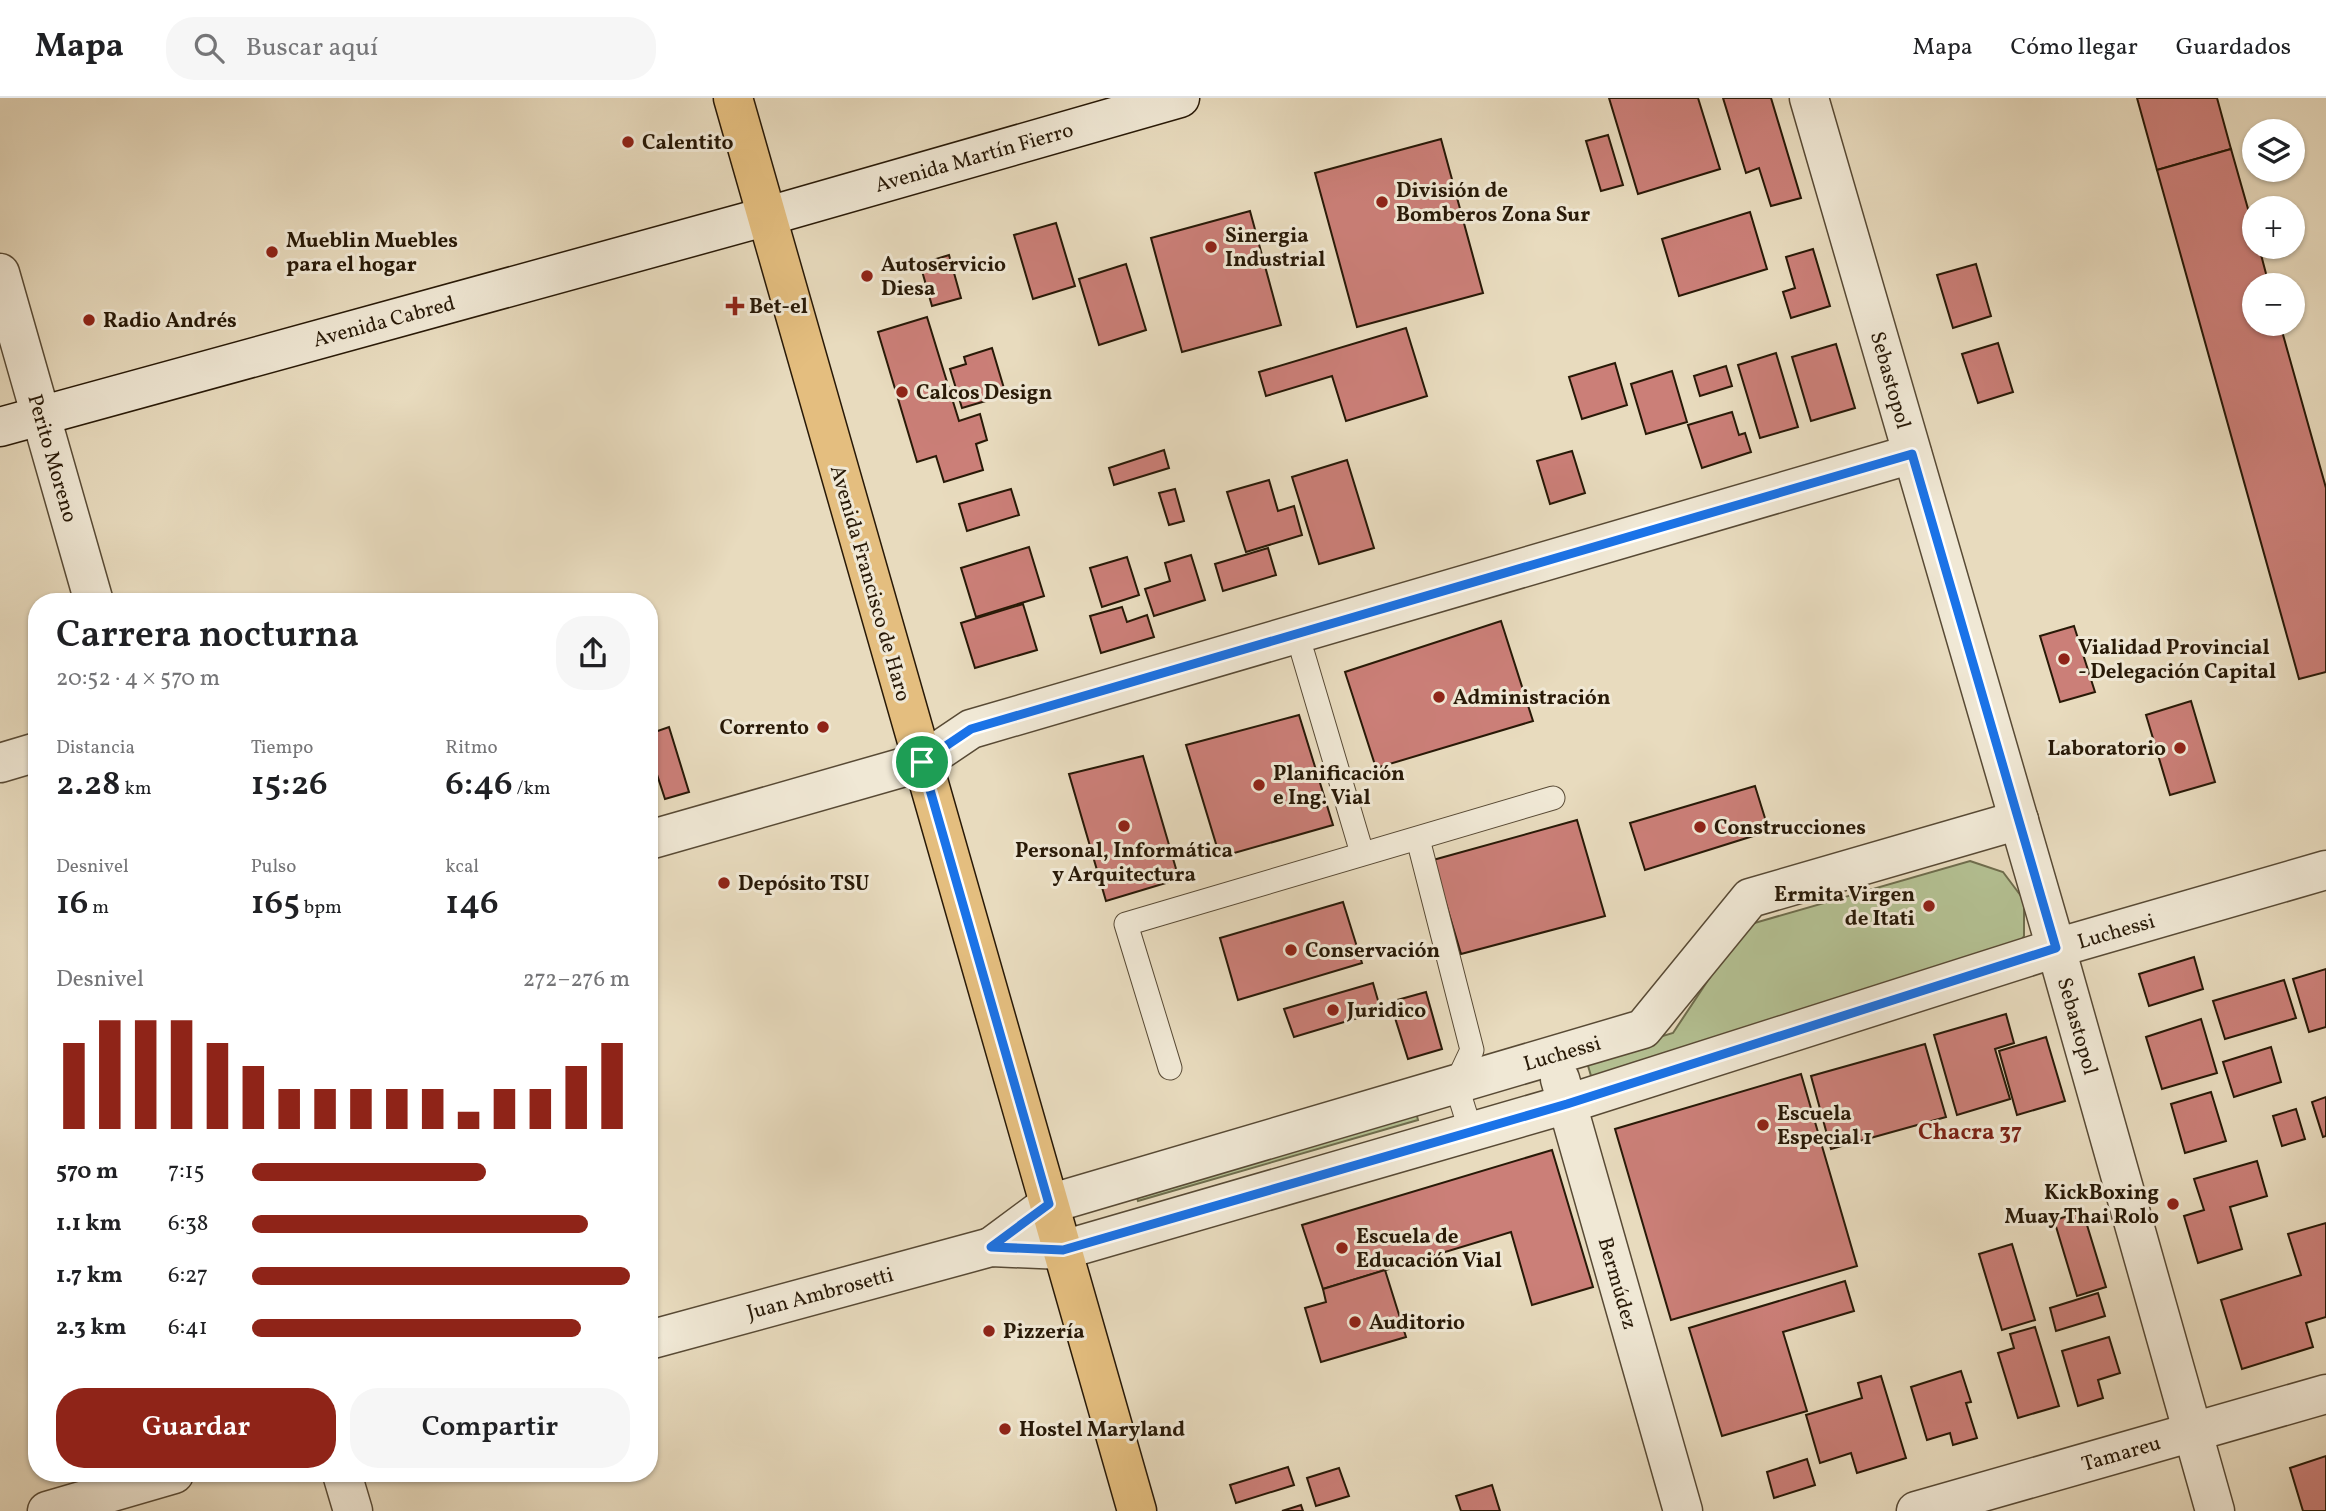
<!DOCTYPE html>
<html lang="es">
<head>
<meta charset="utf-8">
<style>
	:root { --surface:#fff; --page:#f6f6f6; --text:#202124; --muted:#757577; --line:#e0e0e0; --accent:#8f2418 }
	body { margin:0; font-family:Vollkorn,serif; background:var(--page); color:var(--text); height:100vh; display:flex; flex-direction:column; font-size:26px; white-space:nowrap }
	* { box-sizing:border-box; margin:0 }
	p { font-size:23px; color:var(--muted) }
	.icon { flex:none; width:38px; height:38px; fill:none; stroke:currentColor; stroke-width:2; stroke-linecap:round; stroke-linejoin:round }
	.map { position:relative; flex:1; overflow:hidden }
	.details { position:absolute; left:28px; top:495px; width:630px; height:889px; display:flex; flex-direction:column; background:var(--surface); border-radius:28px; box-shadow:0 2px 5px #0004 }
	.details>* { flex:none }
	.fabs { position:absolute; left:2242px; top:21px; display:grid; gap:14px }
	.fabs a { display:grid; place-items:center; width:63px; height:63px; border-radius:50%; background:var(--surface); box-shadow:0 2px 5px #0004; font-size:35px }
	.pin { position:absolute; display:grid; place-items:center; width:60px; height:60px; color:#fff; margin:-30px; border:4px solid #fff; border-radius:50%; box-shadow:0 2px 7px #0007 }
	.round { display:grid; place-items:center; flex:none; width:74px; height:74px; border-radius:28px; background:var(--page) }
	.head { display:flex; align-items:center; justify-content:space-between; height:119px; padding:0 28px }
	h1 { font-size:38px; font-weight:600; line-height:52px }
	.stats { display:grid; grid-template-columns:repeat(3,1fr); gap:10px; height:119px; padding:7px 28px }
	.stats div { display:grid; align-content:center }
	.stats b { font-size:35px; font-weight:600 }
	.stats small { font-size:19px; font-weight:400 }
	.stats p { font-size:19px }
	.chart { height:196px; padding:14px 28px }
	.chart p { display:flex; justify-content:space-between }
	.chart svg { width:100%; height:126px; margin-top:7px; stroke:var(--accent); stroke-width:6 }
	.cta { display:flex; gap:14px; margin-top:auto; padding:14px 28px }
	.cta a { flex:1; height:80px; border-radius:28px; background:var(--accent); color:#fff; font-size:28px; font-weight:600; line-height:80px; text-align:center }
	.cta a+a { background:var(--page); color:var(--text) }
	ul { padding:0 28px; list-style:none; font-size:23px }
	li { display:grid; grid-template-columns:112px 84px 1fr; align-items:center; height:52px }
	li i { height:18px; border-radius:9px; background:var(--accent) }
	header { display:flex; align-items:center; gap:42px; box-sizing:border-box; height:98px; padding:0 35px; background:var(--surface); border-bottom:2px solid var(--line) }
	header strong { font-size:33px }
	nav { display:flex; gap:38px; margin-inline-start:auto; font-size:24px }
	.search { width:490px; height:63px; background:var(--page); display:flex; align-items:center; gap:18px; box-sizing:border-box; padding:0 24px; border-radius:28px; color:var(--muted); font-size:26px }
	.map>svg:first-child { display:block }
	.green { fill:#b4c193; stroke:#6e6d4d; stroke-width:2 }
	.building { fill:#cb7f78; stroke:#281907; stroke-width:2 }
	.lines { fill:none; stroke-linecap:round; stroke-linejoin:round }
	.lane-casing { stroke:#584a35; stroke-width:25 }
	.street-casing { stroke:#584a35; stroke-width:41 }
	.secondary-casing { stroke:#281907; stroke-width:41 }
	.primary-casing { stroke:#281907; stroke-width:41 }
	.lane { stroke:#f0e8d5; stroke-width:23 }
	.street { stroke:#f0e8d5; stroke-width:38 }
	.secondary { stroke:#f0e8d5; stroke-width:38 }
	.primary { stroke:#e4be7f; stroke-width:38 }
	.route-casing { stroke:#fff; stroke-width:14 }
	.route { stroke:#1a73e8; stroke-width:9 }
	.poi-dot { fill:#8f2418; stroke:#f0e8d5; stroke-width:2.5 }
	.labels { text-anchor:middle; stroke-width:6; stroke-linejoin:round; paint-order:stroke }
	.poi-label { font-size:21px; font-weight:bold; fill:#281907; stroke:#f0e8d5; text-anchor:start }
	.street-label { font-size:21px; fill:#281907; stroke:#f0e8d5 }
	.neighbourhood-label { font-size:23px; font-weight:bold; fill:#7a1f14; stroke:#f0e8d5 }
</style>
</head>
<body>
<header>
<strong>Mapa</strong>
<div class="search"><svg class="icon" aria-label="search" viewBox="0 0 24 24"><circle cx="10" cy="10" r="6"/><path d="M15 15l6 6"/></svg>Buscar aquí</div>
<nav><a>Mapa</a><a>Cómo llegar</a><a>Guardados</a></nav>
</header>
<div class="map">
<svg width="2326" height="1413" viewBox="0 0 2326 1413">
	<rect width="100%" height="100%" fill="#e8dbbe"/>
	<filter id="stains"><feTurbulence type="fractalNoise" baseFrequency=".00286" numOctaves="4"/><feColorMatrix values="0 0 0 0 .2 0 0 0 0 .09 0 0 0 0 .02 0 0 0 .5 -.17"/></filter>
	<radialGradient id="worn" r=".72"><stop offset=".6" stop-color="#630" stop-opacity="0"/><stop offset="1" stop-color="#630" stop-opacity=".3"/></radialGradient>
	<!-- green -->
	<g class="green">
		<path d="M 1970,763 L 2003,774 L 2024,802 L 2024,838 L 2005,867 L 1594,988 L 1586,961 L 1673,935 L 1744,828 Z"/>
		<path d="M 1414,1007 L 1418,1022 L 1138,1103 L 1134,1088 Z"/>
	</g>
	<!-- building -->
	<g class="building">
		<path d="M 1609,0 L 1698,0 L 1720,71 L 1638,96 Z"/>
		<path d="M 1723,0 L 1771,0 L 1801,100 L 1771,108 L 1759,70 L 1746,75 Z"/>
		<path d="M 2137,0 L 2217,0 L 2231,51 L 2157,72 Z"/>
		<path d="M 1608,37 L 1623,87 L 1601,93 L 1586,43 Z"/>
		<path d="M 1441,41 L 1483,195 L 1357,229 L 1315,75 Z"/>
		<path d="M 2231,51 L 2254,132 L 2254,149 L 2259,149 L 2269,187 L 2254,187 L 2254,226 L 2280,226 L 2326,390 L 2326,574 L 2299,581 L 2157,72 Z"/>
		<path d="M 1250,113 L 1281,227 L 1182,254 L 1151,140 Z"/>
		<path d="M 1750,114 L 1767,171 L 1679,198 L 1662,141 Z"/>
		<path d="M 1056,125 L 1075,188 L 1033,201 L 1014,137 Z"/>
		<path d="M 1813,151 L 1830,208 L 1791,220 L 1783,194 L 1795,190 L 1786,159 Z"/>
		<path d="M 949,157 L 961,200 L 932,208 L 920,166 Z"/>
		<path d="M 1126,166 L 1146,232 L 1099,247 L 1079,181 Z"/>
		<path d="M 1976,166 L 1991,218 L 1953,230 L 1937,177 Z"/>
		<path d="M 927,219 L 959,323 L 980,316 L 987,342 L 976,346 L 983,372 L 944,384 L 936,358 L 917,364 L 878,234 Z"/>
		<path d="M 1406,230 L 1427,298 L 1346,323 L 1332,278 L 1266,298 L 1259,274 Z"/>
		<path d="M 1998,245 L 2013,294 L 1978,305 L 1962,256 Z"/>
		<path d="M 1836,246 L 1855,310 L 1811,323 L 1792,259 Z"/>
		<path d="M 992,250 L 1006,297 L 962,310 L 950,271 L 966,266 L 964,259 Z"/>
		<path d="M 1776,255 L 1798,329 L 1760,340 L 1738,267 Z"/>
		<path d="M 1615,265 L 1627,307 L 1582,321 L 1569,279 Z"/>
		<path d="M 1726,268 L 1732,288 L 1700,298 L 1694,278 Z"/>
		<path d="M 1672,273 L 1687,324 L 1646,336 L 1631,286 Z"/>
		<path d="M 1732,314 L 1739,337 L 1745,335 L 1751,354 L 1702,370 L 1688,327 Z"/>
		<path d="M 1164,352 L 1169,370 L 1114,387 L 1109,370 Z"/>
		<path d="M 1572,353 L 1585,395 L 1550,406 L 1537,363 Z"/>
		<path d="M 1347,362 L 1374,450 L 1319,466 L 1292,379 Z"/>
		<path d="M 1269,382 L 1278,413 L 1294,408 L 1302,437 L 1246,454 L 1227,394 Z"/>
		<path d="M 1011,391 L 1019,417 L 967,433 L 959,406 Z"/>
		<path d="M 1175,391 L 1184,423 L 1169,427 L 1159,395 Z"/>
		<path d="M 1029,449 L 1044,498 L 976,519 L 961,470 Z"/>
		<path d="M 1268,450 L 1276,477 L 1223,493 L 1215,466 Z"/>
		<path d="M 1191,457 L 1205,502 L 1154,518 L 1145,491 L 1170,483 L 1165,465 Z"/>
		<path d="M 1127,459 L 1139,497 L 1102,509 L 1090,470 Z"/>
		<path d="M 1023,506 L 1037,552 L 975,570 L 961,525 Z"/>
		<path d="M 1122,509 L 1127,524 L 1147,517 L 1154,539 L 1101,555 L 1090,518 Z"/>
		<path d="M 1501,523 L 1533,623 L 1376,670 L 1345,574 Z"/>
		<path d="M 2074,528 L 2095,594 L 2060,604 L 2040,538 Z"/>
		<path d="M 2191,603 L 2215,684 L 2170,697 L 2146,617 Z"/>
		<path d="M 1299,617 L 1333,727 L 1220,759 L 1186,647 Z"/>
		<path d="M 669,629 L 689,694 L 665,701 L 649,652 L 649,636 Z"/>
		<path d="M 1143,658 L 1179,781 L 1106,803 L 1069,676 Z"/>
		<path d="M 1755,688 L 1769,733 L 1645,772 L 1630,725 Z"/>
		<path d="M 1577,722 L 1605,818 L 1461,856 L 1433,762 Z"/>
		<path d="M 1343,804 L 1362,865 L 1238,902 L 1220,840 Z"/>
		<path d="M 2194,859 L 2203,891 L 2149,908 L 2139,876 Z"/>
		<path d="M 2326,871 L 2326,929 L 2309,934 L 2293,881 Z"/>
		<path d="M 2284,882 L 2296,920 L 2225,941 L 2213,903 Z"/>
		<path d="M 1373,885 L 1381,913 L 1294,939 L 1284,911 Z"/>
		<path d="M 1426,894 L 1442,951 L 1408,961 L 1390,904 Z"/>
		<path d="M 2006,916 L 2014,945 L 1995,951 L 2010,1001 L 1957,1017 L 1934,937 Z"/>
		<path d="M 2201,921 L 2217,975 L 2162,991 L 2146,939 Z"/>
		<path d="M 2046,939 L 2065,1003 L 2017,1017 L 1999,953 Z"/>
		<path d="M 1925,946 L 1946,1019 L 1831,1051 L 1811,978 Z"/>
		<path d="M 2271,949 L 2281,984 L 2234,999 L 2223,964 Z"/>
		<path d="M 1801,976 L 1857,1168 L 1671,1222 L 1615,1031 Z"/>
		<path d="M 2211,994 L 2226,1043 L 2185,1055 L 2171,1006 Z"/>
		<path d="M 2326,999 L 2326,1038 L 2323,1039 L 2312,1004 Z"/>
		<path d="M 2296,1011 L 2305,1041 L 2282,1048 L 2273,1018 Z"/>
		<path d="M 1552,1052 L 1593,1189 L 1532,1207 L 1511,1134 L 1323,1191 L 1302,1127 Z"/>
		<path d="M 2257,1063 L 2267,1098 L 2230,1109 L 2242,1151 L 2198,1165 L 2184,1118 L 2204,1112 L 2194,1081 Z"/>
		<path d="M 2083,1114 L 2106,1189 L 2077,1198 L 2054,1122 Z"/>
		<path d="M 2326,1125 L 2326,1219 L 2306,1225 L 2313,1249 L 2242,1271 L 2221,1202 L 2301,1177 L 2288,1136 Z"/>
		<path d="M 2012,1146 L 2035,1222 L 2002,1232 L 1979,1156 Z"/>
		<path d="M 1385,1172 L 1406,1239 L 1321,1264 L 1305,1210 L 1326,1204 L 1323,1191 Z"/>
		<path d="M 1845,1183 L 1854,1213 L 1783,1234 L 1807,1313 L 1722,1338 L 1689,1230 Z"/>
		<path d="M 2098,1195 L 2105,1218 L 2056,1233 L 2050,1210 Z"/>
		<path d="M 2035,1229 L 2059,1308 L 2018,1320 L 1998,1255 L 2014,1250 L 2010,1236 Z"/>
		<path d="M 2109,1239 L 2120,1275 L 2098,1282 L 2103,1300 L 2078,1308 L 2062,1253 Z"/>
		<path d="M 1961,1273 L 1971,1304 L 1966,1305 L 1977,1340 L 1953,1347 L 1950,1335 L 1927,1342 L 1911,1289 Z"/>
		<path d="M 1881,1278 L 1906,1360 L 1857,1375 L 1851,1355 L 1820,1365 L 1806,1317 L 1862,1300 L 1858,1285 Z"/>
		<path d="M 2326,1358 L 2326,1413 L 2303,1413 L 2290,1370 Z"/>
		<path d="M 1807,1361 L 1815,1387 L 1774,1400 L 1767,1374 Z"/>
		<path d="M 1288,1369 L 1294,1387 L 1236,1405 L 1230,1387 Z"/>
		<path d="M 1339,1370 L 1349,1398 L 1316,1408 L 1307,1380 Z"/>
		<path d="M 1492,1387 L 1500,1413 L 1461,1413 L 1456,1398 Z"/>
		<path d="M 1301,1407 L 1303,1413 L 1282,1413 Z"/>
	</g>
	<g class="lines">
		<!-- lane casing -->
		<g class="lane-casing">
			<g id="lane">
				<path d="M 1303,556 L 1362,755"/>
				<path d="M 1418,741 L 1472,952 L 1456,986 L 1471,1034"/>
				<path d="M 1170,970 L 1126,826 L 1553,700"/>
			</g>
		</g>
		<!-- street casing -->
		<g class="street-casing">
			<g id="street">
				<path d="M 1809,0 L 2056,850 L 2215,1413"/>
				<path d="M 0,175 L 94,504"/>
				<path d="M 0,665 L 37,654"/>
				<path d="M 649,742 L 922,664 L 971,631 L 1912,356"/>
				<path d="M 1560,981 L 1683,1413"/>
				<path d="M 991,1149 L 1049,1106 L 1643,931 L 1750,800 L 2019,722"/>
				<path d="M 649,1242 L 991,1149 L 1063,1152 L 1567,1006 L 2056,850 L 2326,772"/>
				<path d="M 342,1376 L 353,1413"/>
				<path d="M 47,1413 L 174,1376"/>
				<path d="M 1916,1413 L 2326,1296"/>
			</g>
		</g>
		<!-- secondary casing -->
		<g class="secondary-casing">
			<path id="secondary" d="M 0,329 L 768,118 L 1180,0"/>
		</g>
		<!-- primary casing -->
		<g class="primary-casing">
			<path id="primary" d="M 733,0 L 1137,1413"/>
		</g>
		<!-- lane -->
		<use href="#lane" class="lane"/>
		<!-- street -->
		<use href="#street" class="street"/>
		<!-- secondary -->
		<use href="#secondary" class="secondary"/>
		<!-- primary -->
		<use href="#primary" class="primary"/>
	</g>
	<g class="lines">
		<!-- route casing -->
		<g class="route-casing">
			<path id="route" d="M 1912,356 L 2056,850 L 1567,1006 L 1063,1152 L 991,1149 L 1049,1106 L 922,664 L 971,631 Z"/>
		</g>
		<!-- route -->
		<use href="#route" class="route"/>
	</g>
	<!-- markers -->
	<g class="poi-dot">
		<circle cx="628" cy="44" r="7"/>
		<circle cx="1382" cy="104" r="7"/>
		<circle cx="1211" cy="149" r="7"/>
		<circle cx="272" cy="154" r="7"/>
		<circle cx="867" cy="178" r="7"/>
		<path d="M731.5 197.5h7v7h7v7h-7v7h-7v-7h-7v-7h7z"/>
		<circle cx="89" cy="222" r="7"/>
		<circle cx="902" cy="294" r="7"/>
		<circle cx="2064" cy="561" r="7"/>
		<circle cx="1439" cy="599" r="7"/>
		<circle cx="823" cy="629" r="7"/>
		<circle cx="2180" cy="650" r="7"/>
		<circle cx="1259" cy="687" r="7"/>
		<circle cx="1124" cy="728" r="7"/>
		<circle cx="1700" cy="729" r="7"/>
		<circle cx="724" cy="785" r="7"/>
		<circle cx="1929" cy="808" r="7"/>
		<circle cx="1291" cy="852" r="7"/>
		<circle cx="1333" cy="912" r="7"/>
		<circle cx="1763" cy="1027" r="7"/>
		<circle cx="2173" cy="1106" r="7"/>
		<circle cx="1342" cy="1150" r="7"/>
		<circle cx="1355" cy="1224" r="7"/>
		<circle cx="989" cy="1233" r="7"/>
		<circle cx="1005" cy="1331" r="7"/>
	</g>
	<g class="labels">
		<!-- poi labels -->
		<g class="poi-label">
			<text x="642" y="51">Calentito</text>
			<text x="1396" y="99">División de<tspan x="1396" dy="24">Bomberos Zona Sur</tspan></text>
			<text x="1225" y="144">Sinergia<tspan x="1225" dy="24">Industrial</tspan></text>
			<text x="286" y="149">Mueblin Muebles<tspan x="286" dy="24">para el hogar</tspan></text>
			<text x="881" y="173">Autoservicio<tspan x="881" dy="24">Diesa</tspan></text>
			<text x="749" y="215">Bet-el</text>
			<text x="103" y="229">Radio Andrés</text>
			<text x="916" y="301">Calcos Design</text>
			<text x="2078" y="556">Vialidad Provincial<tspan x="2078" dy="24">- Delegación Capital</tspan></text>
			<text x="1453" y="606">Administración</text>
			<text x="809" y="636" text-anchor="end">Corrento</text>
			<text x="2166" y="657" text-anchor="end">Laboratorio</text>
			<text x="1273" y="682">Planificación<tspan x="1273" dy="24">e Ing. Vial</tspan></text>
			<text x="1714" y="736">Construcciones</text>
			<text x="1124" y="759" text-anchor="middle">Personal, Informática<tspan x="1124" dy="24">y Arquitectura</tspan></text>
			<text x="738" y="792">Depósito TSU</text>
			<text x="1915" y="803" text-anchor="end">Ermita Virgen<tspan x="1915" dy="24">de Itati</tspan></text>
			<text x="1305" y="859">Conservación</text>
			<text x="1347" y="919">Juridico</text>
			<text x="1777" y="1022">Escuela<tspan x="1777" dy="24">Especial 1</tspan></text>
			<text x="2159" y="1101" text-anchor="end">KickBoxing<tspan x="2159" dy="24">Muay Thai Rolo</tspan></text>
			<text x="1356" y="1145">Escuela de<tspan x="1356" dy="24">Educación Vial</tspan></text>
			<text x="1369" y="1231">Auditorio</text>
			<text x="1003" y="1240">Pizzería</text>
			<text x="1019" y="1338">Hostel Maryland</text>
		</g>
		<!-- street labels -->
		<g class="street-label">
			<text transform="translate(974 59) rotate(-16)" y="7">Avenida Martín Fierro</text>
			<text transform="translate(384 223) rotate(-15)" y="7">Avenida Cabred</text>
			<text transform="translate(1891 282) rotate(74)" y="7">Sebastopol</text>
			<text transform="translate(53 360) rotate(74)" y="7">Perito Moreno</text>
			<text transform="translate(871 485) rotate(74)" y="7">Avenida Francisco de Haro</text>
			<text transform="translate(2116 833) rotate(-16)" y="7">Luchessi</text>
			<text transform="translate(2078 928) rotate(74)" y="7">Sebastopol</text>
			<text transform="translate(1562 955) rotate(-16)" y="7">Luchessi</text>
			<text transform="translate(1618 1185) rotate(74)" y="7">Bermúdez</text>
			<text transform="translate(820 1195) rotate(-15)" y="7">Juan Ambrosetti</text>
			<text transform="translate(2121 1355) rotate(-16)" y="7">Tamareu</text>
		</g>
		<!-- neighbourhood labels -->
		<g class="neighbourhood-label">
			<text x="1970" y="1041">Chacra 37</text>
		</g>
	</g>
	<rect width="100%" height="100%" filter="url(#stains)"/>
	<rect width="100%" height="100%" fill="url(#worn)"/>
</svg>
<div class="fabs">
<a><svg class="icon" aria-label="layers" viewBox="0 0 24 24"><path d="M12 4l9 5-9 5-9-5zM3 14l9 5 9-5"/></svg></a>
<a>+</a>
<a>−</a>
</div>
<div class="pin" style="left:922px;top:664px;background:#1e9e55"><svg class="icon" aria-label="arrive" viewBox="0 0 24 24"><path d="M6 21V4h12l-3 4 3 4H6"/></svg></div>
<section class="details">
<div class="head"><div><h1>Carrera nocturna</h1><p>20:52 · 4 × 570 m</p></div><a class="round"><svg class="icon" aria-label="share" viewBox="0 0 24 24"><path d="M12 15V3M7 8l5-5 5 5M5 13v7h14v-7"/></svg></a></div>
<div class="stats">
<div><p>Distancia</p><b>2.28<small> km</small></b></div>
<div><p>Tiempo</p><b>15:26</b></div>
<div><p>Ritmo</p><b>6:46<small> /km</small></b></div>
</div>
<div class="stats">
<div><p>Desnivel</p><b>16<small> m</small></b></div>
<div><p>Pulso</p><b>165<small> bpm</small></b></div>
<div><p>kcal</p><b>146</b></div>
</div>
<div class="chart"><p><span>Desnivel</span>272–276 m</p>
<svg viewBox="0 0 160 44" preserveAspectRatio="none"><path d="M5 44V14M15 44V6M25 44V6M35 44V6M45 44V14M55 44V22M65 44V30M75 44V30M85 44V30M95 44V30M105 44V30M115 44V38M125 44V30M135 44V30M145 44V22M155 44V14"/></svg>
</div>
<ul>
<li><b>570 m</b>7:15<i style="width:62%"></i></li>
<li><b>1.1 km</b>6:38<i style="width:89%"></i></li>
<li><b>1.7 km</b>6:27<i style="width:100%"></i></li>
<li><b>2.3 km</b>6:41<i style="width:87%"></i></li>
</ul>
<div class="cta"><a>Guardar</a><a>Compartir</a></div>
</section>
</div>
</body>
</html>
